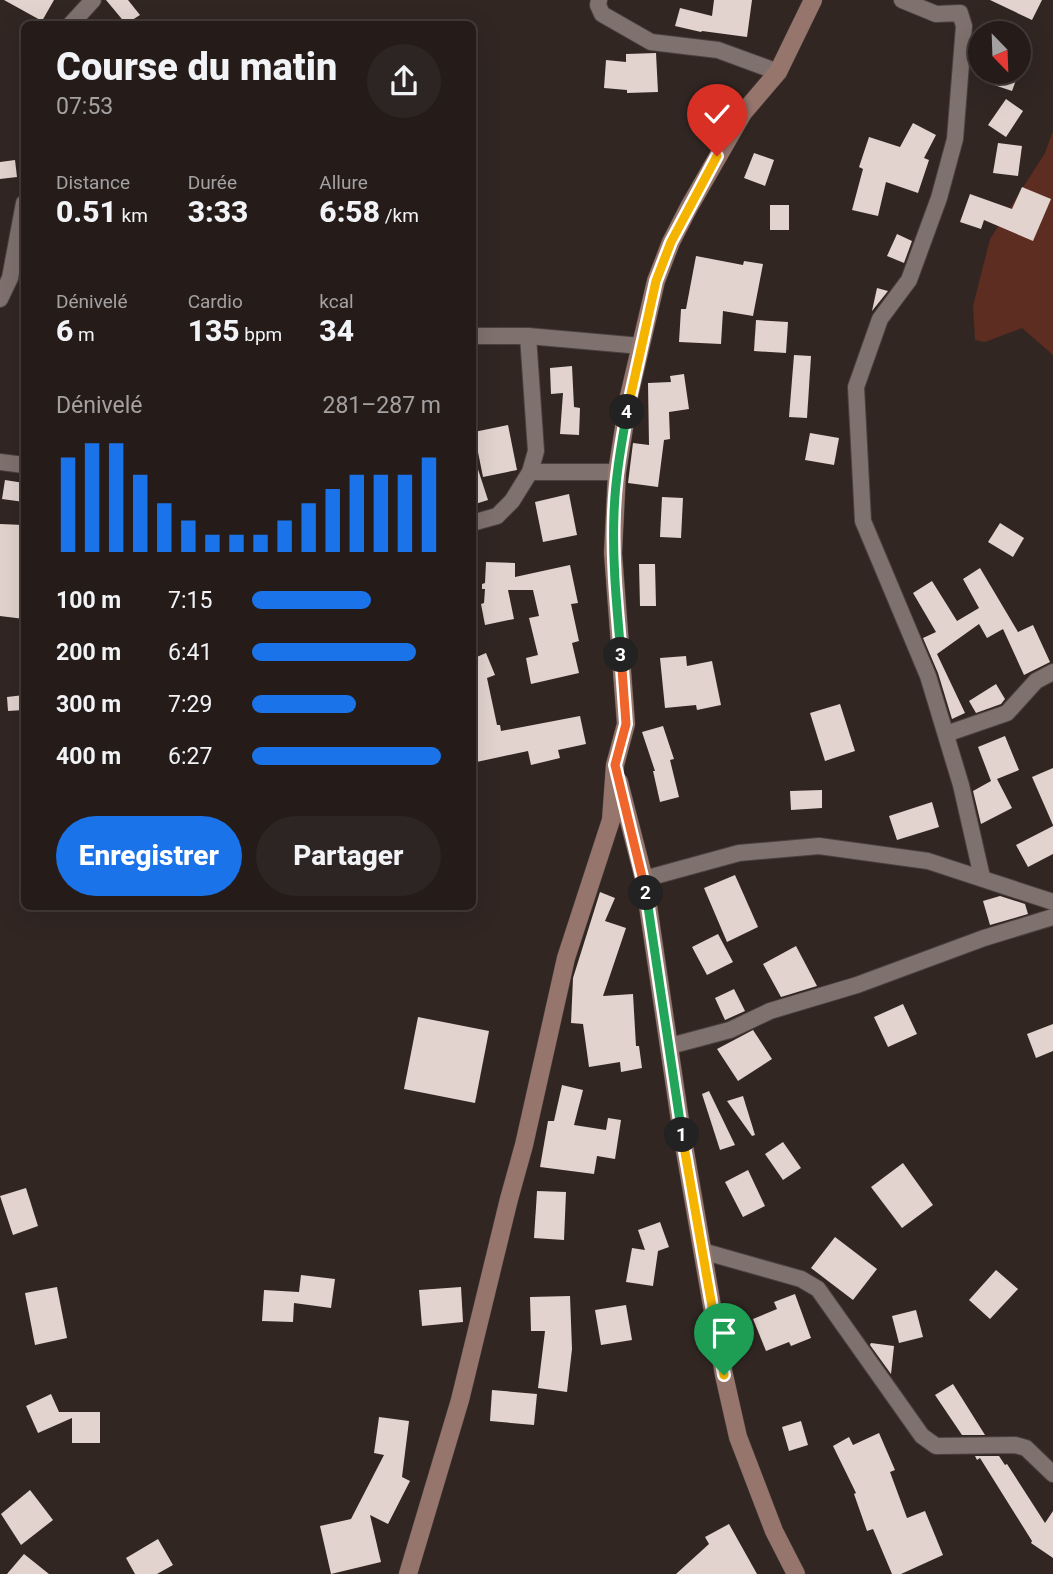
<!DOCTYPE html>
<html lang="fr">
<head>
<meta charset="utf-8">
<style>
	:root { --surface:#251c1a; --page:#2d2523; --text:#f1f3f6; --muted:#a3a1a2; --line:#423a39; --accent:#1a73e8 }
	body { margin:0; font-family:Roboto,sans-serif; background:var(--page); color:var(--text); height:100vh; display:flex; flex-direction:column; font-size:26px; white-space:nowrap }
	* { box-sizing:border-box; margin:0 }
	p { font-size:23px; color:var(--muted) }
	.icon { flex:none; width:38px; height:38px; fill:none; stroke:currentColor; stroke-width:2; stroke-linecap:round; stroke-linejoin:round }
	.map { position:relative; flex:1; overflow:hidden }
	.sheet { position:absolute; left:21px; top:21px; width:455px; height:889px; display:flex; flex-direction:column; background:var(--surface); border-radius:10px; box-shadow:0 7px 28px #0002,0 0 0 2px var(--line) }
	.sheet>* { flex:none }
	.needle { width:46px; rotate:157deg }
	.buttons { position:absolute; left:968px; top:21px; display:grid; gap:14px }
	.buttons a { display:grid; place-items:center; width:63px; height:63px; border-radius:50%; background:var(--surface); box-shadow:0 7px 28px #0002,0 0 0 2px var(--line); font-size:35px }
	.pin { position:absolute; display:grid; place-items:center; width:60px; height:60px; color:#fff; margin:-72px -30px; border-radius:50% 50% 50% 0; rotate:-45deg; box-shadow:0 0 7px #0007 }
	.pin .icon { rotate:45deg }
	.km { position:absolute; width:35px; height:35px; margin:-18px; border-radius:50%; background:#222; color:#fff; font-size:19px; line-height:35px; text-align:center }
	.round { display:grid; place-items:center; flex:none; width:74px; height:74px; border-radius:37px; background:var(--page) }
	.overview { display:flex; align-items:center; justify-content:space-between; height:119px; padding:0 35px }
	h1 { font-size:38px; font-weight:800; line-height:52px }
	.figures { display:grid; grid-template-columns:repeat(3,1fr); gap:10px; height:119px; padding:7px 35px }
	.figures div { display:grid; align-content:center }
	.figures b { font-size:30px; font-weight:800 }
	.figures small { font-size:19px; font-weight:400 }
	.figures p { font-size:19px }
	.chart { height:196px; padding:14px 35px }
	.chart p { display:flex; justify-content:space-between }
	.chart svg { width:100%; height:126px; margin-top:7px; stroke:var(--accent); stroke-width:6 }
	.button { display:flex; gap:14px; margin-top:auto; padding:14px 35px }
	.button a { flex:1; height:80px; border-radius:42px; background:var(--accent); color:#fff; font-size:28px; font-weight:800; line-height:80px; text-align:center }
	.button a+a { background:var(--page); color:var(--text) }
	ul { padding:0 35px; list-style:none; font-size:23px }
	li { display:grid; grid-template-columns:112px 84px 1fr; align-items:center; height:52px }
	li i { height:18px; border-radius:9px; background:var(--accent) }
	.map>svg:first-child { display:block }
	.green { fill:#5c2d20 }
	.building { fill:#e2d3ce }
	.lines { fill:none; stroke-linecap:round; stroke-linejoin:round }
	.street-casing { stroke:#4b413f; stroke-width:18 }
	.secondary-casing { stroke:#4b413f; stroke-width:19 }
	.street { stroke:#7f716d; stroke-width:16 }
	.secondary { stroke:#96766c; stroke-width:18 }
	.split-1-casing { stroke:#fff; stroke-width:14 }
	.split-2-casing { stroke:#fff; stroke-width:14 }
	.split-3-casing { stroke:#fff; stroke-width:14 }
	.split-4-casing { stroke:#fff; stroke-width:14 }
	.split-5-casing { stroke:#fff; stroke-width:14 }
	.split-1 { stroke:#f5b400; stroke-width:9 }
	.split-2 { stroke:#22a559; stroke-width:9 }
	.split-3 { stroke:#f0652b; stroke-width:9 }
	.split-4 { stroke:#22a559; stroke-width:9 }
	.split-5 { stroke:#f5b400; stroke-width:9 }
</style>
</head>
<body>
<div class="map">
<svg width="1053" height="1574" viewBox="0 0 1053 1574">
	<rect width="100%" height="100%" fill="#312622"/>
	<!-- green -->
	<path class="green" d="M 1053,131 L 1053,355 L 1022,328 L 985,342 L 975,340 L 973,306 L 990,239 L 1045,153 Z"/>
	<!-- building -->
	<g class="building">
		<path d="M 4,0 L 54,0 L 42,21 Z"/>
		<path d="M 106,0 L 128,0 L 140,15 L 126,24 Z"/>
		<path d="M 714,0 L 752,0 L 747,37 L 702,31 L 701,32 L 675,26 L 680,8 L 712,16 Z"/>
		<path d="M 990,0 L 1042,0 L 1032,20 Z"/>
		<path d="M 656,53 L 658,92 L 627,93 L 627,90 L 604,88 L 606,60 L 626,62 L 626,54 Z"/>
		<path d="M 988,72 L 1019,72 L 1012,91 L 985,82 Z"/>
		<path d="M 1006,99 L 1023,111 L 1006,137 L 988,125 Z"/>
		<path d="M 913,123 L 936,135 L 924,158 L 929,160 L 918,193 L 886,182 L 878,216 L 852,210 L 863,169 L 859,167 L 869,137 L 900,147 Z"/>
		<path d="M 998,143 L 1022,146 L 1018,176 L 993,173 Z"/>
		<path d="M 754,153 L 774,160 L 765,186 L 744,178 Z"/>
		<path d="M 15,160 L 17,177 L 0,179 L 0,162 Z"/>
		<path d="M 1022,187 L 1051,199 L 1033,241 L 984,220 L 981,229 L 960,222 L 970,194 L 1012,209 Z"/>
		<rect x="770" y="205" width="19" height="25"/>
		<path d="M 897,234 L 912,241 L 904,263 L 887,256 Z"/>
		<path d="M 696,256 L 743,265 L 744,261 L 763,264 L 753,316 L 723,311 L 721,344 L 679,342 L 681,309 L 686,309 Z"/>
		<path d="M 877,288 L 888,291 L 872,311 Z"/>
		<path d="M 756,320 L 788,322 L 786,353 L 754,351 Z"/>
		<path d="M 794,355 L 811,356 L 807,418 L 789,417 Z"/>
		<path d="M 572,366 L 574,407 L 580,408 L 579,435 L 560,434 L 563,393 L 551,394 L 550,368 Z"/>
		<path d="M 684,374 L 689,409 L 669,412 L 670,439 L 664,440 L 658,487 L 628,483 L 633,443 L 649,445 L 648,383 L 671,382 L 670,376 Z"/>
		<path d="M 508,425 L 517,470 L 483,477 L 474,432 Z"/>
		<path d="M 810,433 L 839,438 L 834,465 L 805,460 Z"/>
		<path d="M 472,460 L 475,460 L 488,500 L 472,505 Z"/>
		<path d="M 5,480 L 24,483 L 24,502 L 2,499 Z"/>
		<path d="M 569,494 L 577,535 L 543,542 L 535,502 Z"/>
		<path d="M 662,497 L 683,498 L 681,538 L 660,537 Z"/>
		<path d="M 1000,523 L 1024,538 L 1013,557 L 988,542 Z"/>
		<path d="M 0,524 L 24,525 L 24,619 L 0,616 Z"/>
		<path d="M 486,562 L 515,563 L 515,577 L 570,565 L 578,603 L 571,604 L 579,641 L 572,643 L 579,673 L 531,684 L 526,658 L 538,655 L 529,618 L 539,616 L 533,590 L 508,590 L 514,619 L 485,625 L 481,604 L 484,603 L 485,589 L 482,589 L 482,584 L 485,583 Z"/>
		<path d="M 639,564 L 655,564 L 656,606 L 640,606 Z"/>
		<path d="M 980,568 L 1018,632 L 1033,625 L 1050,662 L 1024,675 L 1003,629 L 987,638 L 979,624 L 937,654 L 965,713 L 952,719 L 938,673 L 923,638 L 936,632 L 913,593 L 932,581 L 957,621 L 979,608 L 963,579 Z"/>
		<path d="M 486,653 L 495,675 L 487,678 L 497,725 L 500,725 L 501,731 L 580,716 L 586,744 L 558,750 L 560,758 L 531,765 L 528,751 L 472,763 L 472,659 Z"/>
		<path d="M 686,656 L 687,666 L 712,661 L 721,705 L 697,710 L 696,705 L 665,708 L 660,658 Z"/>
		<path d="M 996,684 L 1005,699 L 1001,704 L 976,713 L 969,701 Z"/>
		<path d="M 24,695 L 24,710 L 8,711 L 7,697 Z"/>
		<path d="M 840,704 L 855,751 L 825,761 L 810,713 Z"/>
		<path d="M 663,726 L 674,759 L 670,760 L 679,797 L 660,802 L 653,771 L 655,771 L 642,732 Z"/>
		<path d="M 1005,736 L 1019,770 L 997,779 L 1012,808 L 981,824 L 973,791 L 991,781 L 978,747 Z"/>
		<path d="M 1053,768 L 1053,825 L 1032,777 Z"/>
		<path d="M 822,790 L 822,808 L 791,810 L 790,791 Z"/>
		<path d="M 932,802 L 939,827 L 897,840 L 889,816 Z"/>
		<path d="M 1053,826 L 1053,854 L 1028,867 L 1016,845 Z"/>
		<path d="M 735,875 L 758,927 L 727,942 L 704,888 Z"/>
		<path d="M 600,892 L 615,898 L 605,921 L 626,928 L 603,996 L 633,994 L 636,1046 L 639,1046 L 642,1068 L 621,1072 L 620,1062 L 589,1067 L 583,1024 L 571,1023 L 573,978 Z"/>
		<path d="M 1000,896 L 1025,904 L 1028,914 L 990,925 L 983,901 Z"/>
		<path d="M 718,934 L 733,962 L 707,975 L 692,947 Z"/>
		<path d="M 796,946 L 817,986 L 781,997 L 763,964 Z"/>
		<path d="M 734,989 L 745,1011 L 725,1020 L 715,998 Z"/>
		<path d="M 903,1004 L 917,1034 L 888,1047 L 874,1017 Z"/>
		<path d="M 418,1017 L 489,1031 L 475,1103 L 404,1089 Z"/>
		<path d="M 1053,1024 L 1053,1051 L 1036,1058 L 1027,1034 Z"/>
		<path d="M 753,1030 L 772,1059 L 738,1081 L 717,1049 Z"/>
		<path d="M 562,1085 L 583,1090 L 574,1125 L 606,1130 L 608,1118 L 621,1120 L 615,1159 L 597,1156 L 594,1174 L 540,1167 L 548,1121 L 554,1121 Z"/>
		<path d="M 709,1091 L 735,1145 L 720,1150 L 702,1094 Z"/>
		<path d="M 743,1096 L 755,1135 L 752,1136 L 727,1101 Z"/>
		<path d="M 783,1142 L 801,1168 L 783,1180 L 765,1154 Z"/>
		<path d="M 903,1163 L 933,1205 L 902,1228 L 871,1187 Z"/>
		<path d="M 748,1170 L 765,1206 L 743,1217 L 725,1182 Z"/>
		<path d="M 26,1188 L 38,1226 L 13,1235 L 0,1196 Z"/>
		<path d="M 537,1191 L 566,1192 L 564,1240 L 534,1238 Z"/>
		<path d="M 660,1222 L 669,1247 L 658,1251 L 653,1286 L 626,1282 L 632,1248 L 645,1250 L 638,1230 Z"/>
		<path d="M 835,1237 L 877,1269 L 853,1300 L 811,1268 Z"/>
		<path d="M 996,1270 L 1018,1289 L 990,1319 L 969,1300 Z"/>
		<path d="M 301,1275 L 335,1279 L 331,1308 L 294,1303 L 293,1322 L 262,1321 L 264,1290 L 299,1292 Z"/>
		<path d="M 57,1287 L 67,1338 L 35,1345 L 25,1293 Z"/>
		<path d="M 461,1287 L 463,1322 L 422,1326 L 419,1290 Z"/>
		<path d="M 795,1294 L 811,1338 L 791,1346 L 789,1342 L 766,1351 L 753,1319 L 777,1309 L 774,1302 Z"/>
		<path d="M 570,1296 L 572,1349 L 567,1392 L 538,1388 L 545,1331 L 531,1331 L 530,1297 Z"/>
		<path d="M 626,1305 L 632,1340 L 601,1345 L 595,1310 Z"/>
		<path d="M 916,1310 L 923,1337 L 899,1343 L 892,1316 Z"/>
		<path d="M 871,1343 L 894,1346 L 891,1374 L 870,1345 Z"/>
		<path d="M 953,1384 L 985,1435 L 962,1435 L 935,1395 Z"/>
		<path d="M 492,1390 L 537,1394 L 534,1425 L 490,1421 Z"/>
		<path d="M 51,1394 L 59,1412 L 100,1412 L 100,1443 L 72,1443 L 72,1418 L 38,1433 L 26,1406 Z"/>
		<path d="M 379,1417 L 409,1421 L 402,1477 L 410,1481 L 388,1524 L 370,1515 L 381,1562 L 331,1574 L 320,1526 L 351,1519 L 384,1455 L 374,1453 Z"/>
		<path d="M 801,1421 L 808,1445 L 789,1451 L 782,1427 Z"/>
		<path d="M 879,1433 L 895,1470 L 890,1472 L 907,1518 L 925,1511 L 943,1555 L 901,1574 L 892,1574 L 873,1529 L 867,1531 L 854,1494 L 856,1493 L 833,1446 L 849,1437 L 853,1445 Z"/>
		<path d="M 975,1456 L 999,1456 L 1005,1465 L 1007,1464 L 1045,1523 L 1053,1511 L 1053,1558 L 1031,1543 L 1032,1541 L 980,1458 L 977,1460 Z"/>
		<path d="M 30,1490 L 53,1520 L 21,1545 L 1,1514 Z"/>
		<path d="M 729,1524 L 757,1574 L 676,1574 L 709,1544 L 705,1537 Z"/>
		<path d="M 158,1539 L 173,1565 L 157,1574 L 135,1574 L 126,1558 Z"/>
		<path d="M 24,1554 L 49,1574 L 7,1574 Z"/>
	</g>
	<g class="lines">
		<!-- street casing -->
		<g class="street-casing">
			<g id="street">
				<path d="M 599,0 L 598,5 L 602,14 L 651,42 L 718,50 L 778,72"/>
				<path d="M 902,0 L 936,14 L 960,13 L 964,26 L 955,139 L 939,198 L 909,280 L 880,319 L 856,387 L 863,521 L 928,676 L 961,785 L 982,877"/>
				<path d="M 71,24 L 93,0"/>
				<path d="M 0,299 L 10,278 L 24,203"/>
				<path d="M 472,336 L 528,336 L 641,346"/>
				<path d="M 0,462 L 24,465"/>
				<path d="M 530,472 L 617,472"/>
				<path d="M 472,523 L 497,516 L 512,501 L 530,472 L 536,451 L 528,336"/>
				<path d="M 946,734 L 1007,713 L 1036,681 L 1053,672"/>
				<path d="M 644,879 L 739,853 L 819,846 L 928,861 L 1053,902"/>
				<path d="M 670,1046 L 730,1030 L 770,1011 L 857,985 L 984,938 L 1053,917"/>
				<path d="M 702,1251 L 801,1279 L 818,1289 L 922,1436 L 936,1446 L 1015,1445 L 1026,1448 L 1053,1474"/>
			</g>
		</g>
		<!-- secondary casing -->
		<g class="secondary-casing">
			<g id="secondary">
				<path d="M 619,782 L 644,879 L 682,1134 L 724,1375 L 738,1437 L 774,1531 L 796,1574"/>
				<path d="M 408,1574 L 460,1400 L 509,1199 L 524,1145 L 566,958 L 611,820 L 615,765 L 626,724 L 613,553 L 617,472 L 629,396 L 656,281 L 671,242 L 689,207 L 743,113 L 778,72 L 813,0"/>
			</g>
		</g>
		<!-- street -->
		<use href="#street" class="street"/>
		<!-- secondary -->
		<use href="#secondary" class="secondary"/>
	</g>
	<g class="lines">
		<!-- split-1 casing -->
		<g class="split-1-casing">
			<path id="split-1" d="M 682,1135 L 724,1375"/>
		</g>
		<!-- split-2 casing -->
		<g class="split-2-casing">
			<path id="split-2" d="M 646,893 L 682,1135"/>
		</g>
		<!-- split-3 casing -->
		<g class="split-3-casing">
			<path id="split-3" d="M 621,655 L 626,724 L 615,765 L 646,893"/>
		</g>
		<!-- split-4 casing -->
		<g class="split-4-casing">
			<path id="split-4" d="M 621,655 C 617,608 612,561 614,514 C 615,480 621,446 627,412"/>
		</g>
		<!-- split-5 casing -->
		<g class="split-5-casing">
			<path id="split-5" d="M 627,412 L 656,281 L 671,242 L 717,156"/>
		</g>
		<!-- split-1 -->
		<use href="#split-1" class="split-1"/>
		<!-- split-2 -->
		<use href="#split-2" class="split-2"/>
		<!-- split-3 -->
		<use href="#split-3" class="split-3"/>
		<!-- split-4 -->
		<use href="#split-4" class="split-4"/>
		<!-- split-5 -->
		<use href="#split-5" class="split-5"/>
	</g>
</svg>
<div class="buttons">
<a><svg class="needle" viewBox="-14 -14 28 28"><path d="M0-13l5 13h-10z" fill="#e53935"/><path d="M0 13l5-13h-10z" fill="#a3a1a2"/></svg></a>
</div>
<div class="pin" style="left:724px;top:1375px;background:#1e9e55"><svg class="icon" aria-label="arrive" viewBox="0 0 24 24"><path d="M6 21V4h12l-3 4 3 4H6"/></svg></div>
<div class="pin" style="left:717px;top:156px;background:#d93025"><svg class="icon" aria-label="check" viewBox="0 0 24 24"><path d="M5 12l5 5 9-10"/></svg></div>
<b class="km" style="left:682px;top:1135px">1</b>
<b class="km" style="left:646px;top:893px">2</b>
<b class="km" style="left:621px;top:655px">3</b>
<b class="km" style="left:627px;top:412px">4</b>
<section class="sheet">
<div class="overview"><div><h1>Course du matin</h1><p>07:53</p></div><a class="round"><svg class="icon" aria-label="share" viewBox="0 0 24 24"><path d="M12 15V3M7 8l5-5 5 5M5 13v7h14v-7"/></svg></a></div>
<div class="figures">
<div><p>Distance</p><b>0.51<small> km</small></b></div>
<div><p>Durée</p><b>3:33</b></div>
<div><p>Allure</p><b>6:58<small> /km</small></b></div>
</div>
<div class="figures">
<div><p>Dénivelé</p><b>6<small> m</small></b></div>
<div><p>Cardio</p><b>135<small> bpm</small></b></div>
<div><p>kcal</p><b>34</b></div>
</div>
<div class="chart"><p><span>Dénivelé</span>281–287 m</p>
<svg viewBox="0 0 160 44" preserveAspectRatio="none"><path d="M5 44V11M15 44V6M25 44V6M35 44V17M45 44V27M55 44V33M65 44V38M75 44V38M85 44V38M95 44V33M105 44V27M115 44V22M125 44V17M135 44V17M145 44V17M155 44V11"/></svg>
</div>
<ul>
<li><b>100 m</b>7:15<i style="width:63%"></i></li>
<li><b>200 m</b>6:41<i style="width:87%"></i></li>
<li><b>300 m</b>7:29<i style="width:55%"></i></li>
<li><b>400 m</b>6:27<i style="width:100%"></i></li>
</ul>
<div class="button"><a>Enregistrer</a><a>Partager</a></div>
</section>
</div>
</body>
</html>
